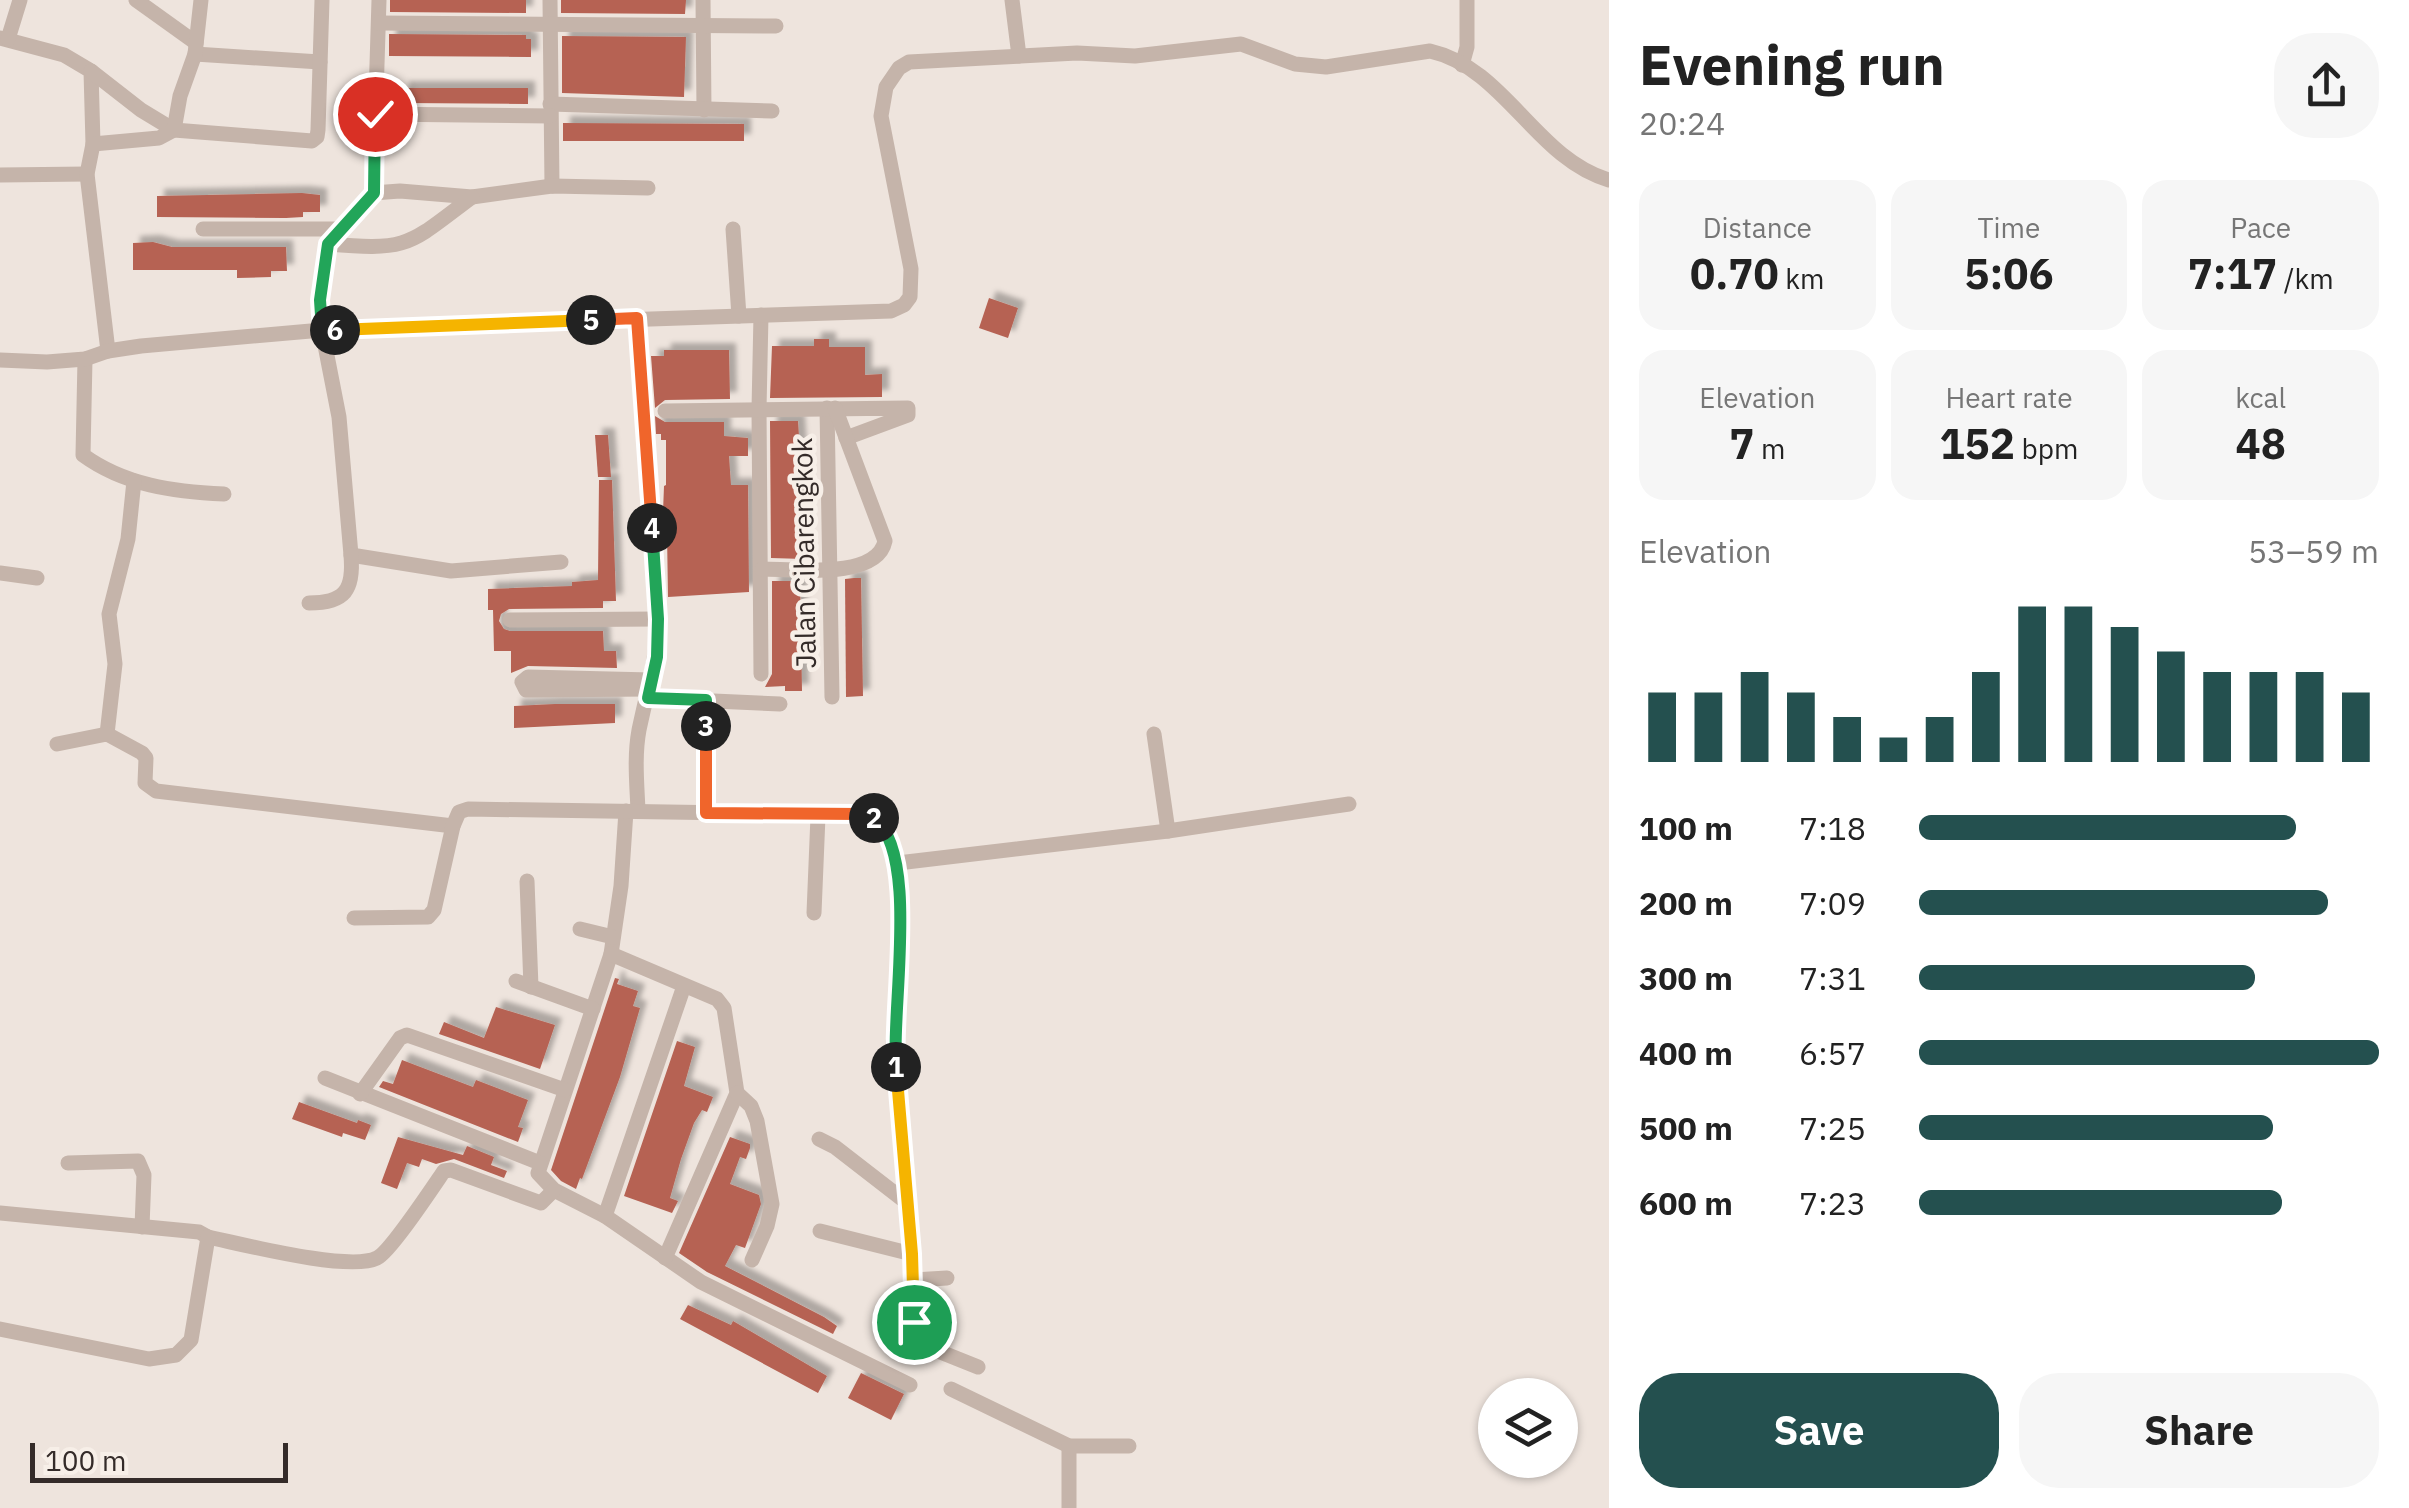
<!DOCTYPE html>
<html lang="en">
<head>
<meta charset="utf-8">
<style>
	:root { --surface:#fff; --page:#f6f6f6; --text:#222; --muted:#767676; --accent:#24504f }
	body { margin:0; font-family:"IBM Plex Sans",sans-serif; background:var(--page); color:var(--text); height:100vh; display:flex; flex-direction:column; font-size:38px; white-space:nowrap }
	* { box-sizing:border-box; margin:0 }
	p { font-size:32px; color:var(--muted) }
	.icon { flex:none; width:55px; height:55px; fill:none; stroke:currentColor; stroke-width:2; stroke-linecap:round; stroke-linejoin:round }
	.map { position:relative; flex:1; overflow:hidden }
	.details { display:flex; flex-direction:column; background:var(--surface); width:800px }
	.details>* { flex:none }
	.fabs { position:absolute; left:1478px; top:1378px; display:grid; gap:20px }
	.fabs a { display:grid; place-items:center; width:100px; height:100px; border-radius:50%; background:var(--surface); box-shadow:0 2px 8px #0004; font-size:50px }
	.scale { position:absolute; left:30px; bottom:25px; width:258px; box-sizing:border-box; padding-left:10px; border:5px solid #342b29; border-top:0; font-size:28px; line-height:35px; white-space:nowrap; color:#342b29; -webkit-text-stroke:8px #f7efe8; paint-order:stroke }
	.pin { position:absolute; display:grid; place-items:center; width:85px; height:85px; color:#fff; margin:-42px; border:5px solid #fff; border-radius:50%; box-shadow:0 2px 10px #0007 }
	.km { position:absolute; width:50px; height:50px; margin:-25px; border-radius:50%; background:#222; color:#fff; font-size:28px; line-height:50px; text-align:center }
	.round { display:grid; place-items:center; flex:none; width:105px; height:105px; border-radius:40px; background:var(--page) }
	.overview { display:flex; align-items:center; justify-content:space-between; height:170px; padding:0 30px }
	h1 { font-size:55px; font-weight:700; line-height:75px }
	.metrics { display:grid; grid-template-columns:repeat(3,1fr); gap:15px; height:170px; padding:10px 30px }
	.metrics div { display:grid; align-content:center; border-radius:25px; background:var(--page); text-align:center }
	.metrics b { font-size:42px; font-weight:700 }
	.metrics small { font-size:28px; font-weight:400 }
	.metrics p { font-size:28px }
	.chart { height:280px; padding:20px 30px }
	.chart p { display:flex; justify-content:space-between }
	.chart svg { width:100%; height:180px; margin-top:10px; stroke:var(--accent); stroke-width:6 }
	.cta { display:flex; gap:20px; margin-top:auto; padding:20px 30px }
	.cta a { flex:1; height:115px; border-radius:40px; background:var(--accent); color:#fff; font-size:40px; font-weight:700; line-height:115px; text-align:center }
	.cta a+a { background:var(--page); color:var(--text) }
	ul { padding:0 30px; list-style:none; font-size:32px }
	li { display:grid; grid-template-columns:160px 120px 1fr; align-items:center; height:75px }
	li i { height:25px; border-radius:12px; background:var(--accent) }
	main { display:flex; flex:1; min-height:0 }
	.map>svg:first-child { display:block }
	.building { fill:#b66253; filter:url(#shadow) }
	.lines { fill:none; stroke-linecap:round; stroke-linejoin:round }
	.minor { stroke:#c5b4aa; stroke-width:15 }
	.split-1-casing { stroke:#fff; stroke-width:20 }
	.split-2-casing { stroke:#fff; stroke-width:20 }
	.split-3-casing { stroke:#fff; stroke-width:20 }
	.split-4-casing { stroke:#fff; stroke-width:20 }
	.split-5-casing { stroke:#fff; stroke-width:20 }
	.split-6-casing { stroke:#fff; stroke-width:20 }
	.split-7-casing { stroke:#fff; stroke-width:20 }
	.split-1 { stroke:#f5b400; stroke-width:12 }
	.split-2 { stroke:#22a559; stroke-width:12 }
	.split-3 { stroke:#f0652b; stroke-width:12 }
	.split-4 { stroke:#22a559; stroke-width:12 }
	.split-5 { stroke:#f0652b; stroke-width:12 }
	.split-6 { stroke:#f5b400; stroke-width:12 }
	.split-7 { stroke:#22a559; stroke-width:12 }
	.labels { text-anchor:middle; stroke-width:9; stroke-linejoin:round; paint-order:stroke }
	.street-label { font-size:28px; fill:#342b29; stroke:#f7efe8 }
</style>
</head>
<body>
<main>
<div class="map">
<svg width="1609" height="1508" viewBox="0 0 1609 1508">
	<defs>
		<filter id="shadow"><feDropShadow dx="7" dy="-7" stdDeviation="2.5" flood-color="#0004"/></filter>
	</defs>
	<rect width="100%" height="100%" fill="#eee4dd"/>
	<!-- building -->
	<g class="building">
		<path d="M 390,0 L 526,0 L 526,13 L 390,12 Z"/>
		<path d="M 561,0 L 686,0 L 685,14 L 561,13 Z"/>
		<path d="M 389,34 L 526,35 L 526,39 L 531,39 L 531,57 L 389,56 Z"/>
		<path d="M 562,36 L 686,37 L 684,97 L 562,93 Z"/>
		<path d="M 402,88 L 528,88 L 528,104 L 402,103 Z"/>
		<path d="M 563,123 L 744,124 L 744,141 L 563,141 Z"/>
		<path d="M 302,193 L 320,195 L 320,212 L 303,212 L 303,217 L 286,218 L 157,217 L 157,196 Z"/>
		<path d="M 153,242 L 172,247 L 286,247 L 287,271 L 271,271 L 271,277 L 237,278 L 237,270 L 133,270 L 133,243 Z"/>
		<path d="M 989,298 L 1018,308 L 1008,338 L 979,328 Z"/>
		<path d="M 814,339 L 829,339 L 829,347 L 865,347 L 865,375 L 882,374 L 882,397 L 770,398 L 772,346 L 814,346 Z"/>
		<path d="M 664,350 L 729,350 L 730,399 L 665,400 L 655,408 L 651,356 L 664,356 Z"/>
		<path d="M 655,416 L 665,422 L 724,422 L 724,436 L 748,438 L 748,456 L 729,456 L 731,485 L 748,485 L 749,592 L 668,597 L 667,533 L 663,533 L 663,512 L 664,486 L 666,485 L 666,440 L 661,440 L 661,434 L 656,434 Z"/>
		<path d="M 770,421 L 798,421 L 801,468 L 804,468 L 805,483 L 798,483 L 804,559 L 771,558 Z"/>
		<path d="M 595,435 L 608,435 L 611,477 L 598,477 Z"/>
		<path d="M 599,480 L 612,480 L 616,601 L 603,601 L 603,608 L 509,609 L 501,614 L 499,621 L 504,629 L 510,631 L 603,631 L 604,651 L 616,651 L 617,668 L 528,666 L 511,673 L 511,651 L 494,651 L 493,610 L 488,610 L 488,589 L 572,586 L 572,582 L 598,580 Z"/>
		<path d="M 854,578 L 861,578 L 863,696 L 846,697 L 845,579 Z"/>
		<path d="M 772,581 L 800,581 L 802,691 L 785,691 L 785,686 L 765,687 L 772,674 Z"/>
		<path d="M 555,704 L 615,704 L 615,723 L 514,728 L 514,706 Z"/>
		<path d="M 615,978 L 619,979 L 617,984 L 638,991 L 633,1006 L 640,1008 L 620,1077 L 582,1179 L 580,1178 L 576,1189 L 561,1181 L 551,1170 Z"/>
		<path d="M 496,1007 L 555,1025 L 540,1069 L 439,1034 L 444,1022 L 484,1038 Z"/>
		<path d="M 677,1041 L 695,1047 L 684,1086 L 713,1097 L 707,1112 L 702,1110 L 694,1123 L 681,1159 L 670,1198 L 678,1201 L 672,1213 L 624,1196 Z"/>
		<path d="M 402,1060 L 473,1087 L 476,1080 L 528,1100 L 518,1127 L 523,1128 L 518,1142 L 379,1087 L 383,1081 L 393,1084 Z"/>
		<path d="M 299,1102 L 357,1123 L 358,1120 L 371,1125 L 365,1140 L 343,1133 L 342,1137 L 292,1119 Z"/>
		<path d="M 398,1137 L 463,1155 L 467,1146 L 494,1157 L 491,1165 L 507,1171 L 504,1178 L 454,1159 L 436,1164 L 422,1159 L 419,1167 L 407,1163 L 397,1189 L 381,1183 Z"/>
		<path d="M 730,1137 L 750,1144 L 750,1148 L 746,1159 L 740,1157 L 730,1184 L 759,1195 L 761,1204 L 745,1248 L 736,1245 L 725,1266 L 824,1317 L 837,1326 L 833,1334 L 707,1272 L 679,1253 Z"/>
		<path d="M 688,1305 L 731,1325 L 733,1321 L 827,1376 L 818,1393 L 680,1319 Z"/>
		<path d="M 861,1373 L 904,1394 L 891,1420 L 848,1398 Z"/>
	</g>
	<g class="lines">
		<!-- minor -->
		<g class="minor">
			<path d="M 136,0 L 196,43"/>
			<path d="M 379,0 L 373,193 L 328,244 L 320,300 L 322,330 L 339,417 L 351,555 L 451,571 L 561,562"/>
			<path d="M 550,0 L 552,186"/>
			<path d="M 703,0 L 704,110"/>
			<path d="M 1012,0 L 1019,56"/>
			<path d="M 379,23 L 776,26"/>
			<path d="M 0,38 L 64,55 L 91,71 L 93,144"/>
			<path d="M 8,39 L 20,0"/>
			<path d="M 195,54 L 320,62"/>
			<path d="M 1462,65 L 1467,47 L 1467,0"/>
			<path d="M 91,71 L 141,110 L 174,130 L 312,141 L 317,137 L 318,130 L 322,0"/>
			<path d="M 550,104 L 772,111"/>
			<path d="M 375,114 L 550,116"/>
			<path d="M 0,175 L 87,174"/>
			<path d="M 373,193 L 400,191 L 472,197 L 552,186 L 648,188"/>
			<path d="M 203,229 L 339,229"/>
			<path d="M 733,229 L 739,316"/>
			<path d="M 328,244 C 410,251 408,245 472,197"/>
			<path d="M 761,315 L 759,409 L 761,674"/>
			<path d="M 637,318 L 658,619 C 657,658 647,692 639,730 C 634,757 637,784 638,811"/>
			<path d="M 108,351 L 87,174 L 93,144 L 159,138 L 174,130 L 180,96 L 195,54 L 201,0"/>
			<path d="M 85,359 L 83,455 C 124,485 174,492 224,494"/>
			<path d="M 0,360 L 47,362 L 85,359 L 108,351 L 141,346 L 322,330 L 891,311 L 904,305 L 910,297 L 911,269 L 881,116 L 886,87 L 899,68 L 909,62 L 1077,53 L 1135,56 L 1241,44 L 1295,64 L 1326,67 L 1430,51 C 1505,68 1536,159 1609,180"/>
			<path d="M 827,408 L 832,697"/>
			<path d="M 665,411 L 908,408 L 908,415 L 846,438"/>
			<path d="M 762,569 C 793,569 877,580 885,541 L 835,408"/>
			<path d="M 0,573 L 37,578"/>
			<path d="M 309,603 C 345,603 354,590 351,555"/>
			<path d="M 510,620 L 658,619"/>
			<path d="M 649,689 L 532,690 L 526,690 L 522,682 L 528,677 L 651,680"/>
			<path d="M 647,698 L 780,704"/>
			<path d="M 705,700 L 706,813"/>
			<path d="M 107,734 L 115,664 L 109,614 L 128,539 L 134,481"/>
			<path d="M 1154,734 L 1168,831"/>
			<path d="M 57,744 L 107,734 L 142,753 L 146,758 L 145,783 L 156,791 L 453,826"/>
			<path d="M 626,811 L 621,886 L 611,954 L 538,1173 L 554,1190 L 605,1216 L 701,1282 L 910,1385"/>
			<path d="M 898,863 L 1168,831 L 1349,804"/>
			<path d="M 527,881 L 531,987"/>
			<path d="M 814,913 L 818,816"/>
			<path d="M 354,918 L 428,917 L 434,910 L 453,826 L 459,812 L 468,809 L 860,815 L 869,816 L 883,826 L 898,863 L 899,977 L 893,1045 L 912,1254 L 915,1322 L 922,1340 L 933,1349 L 978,1367"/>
			<path d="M 580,929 L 613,937"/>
			<path d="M 611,954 L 717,999 L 724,1008 L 737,1093 L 665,1258"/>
			<path d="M 516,981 L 593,1009"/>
			<path d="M 325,1078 L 540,1163"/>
			<path d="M 737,1093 L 751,1106 L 757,1121 L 772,1204 L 767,1226 L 752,1260"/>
			<path d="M 360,1094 L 400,1038 L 407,1035 L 565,1090"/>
			<path d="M 819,1139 L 835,1147 L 906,1202"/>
			<path d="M 68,1163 L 138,1161 L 144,1175 L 142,1227"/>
			<path d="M 0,1213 L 199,1232 L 208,1237 C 242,1244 349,1272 377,1258 C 390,1252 433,1187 444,1171 L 451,1170 L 541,1203 L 554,1190"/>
			<path d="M 605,1216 L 684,986"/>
			<path d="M 820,1231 L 912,1254"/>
			<path d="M 913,1280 L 947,1278"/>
			<path d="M 0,1329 L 149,1359 L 176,1355 L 191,1340 L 208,1237"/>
			<path d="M 951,1389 L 1069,1446 L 1129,1446"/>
			<path d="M 1069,1508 L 1069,1446"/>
		</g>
	</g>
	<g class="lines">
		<!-- split-1 casing -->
		<g class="split-1-casing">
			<path id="split-1" d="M 896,1067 L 912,1254 L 914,1322"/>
		</g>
		<!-- split-2 casing -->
		<g class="split-2-casing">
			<path id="split-2" d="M 874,818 C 920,854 891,1010 896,1067"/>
		</g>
		<!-- split-3 casing -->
		<g class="split-3-casing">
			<path id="split-3" d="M 706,726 L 706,813 L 860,814 L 874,818"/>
		</g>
		<!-- split-4 casing -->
		<g class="split-4-casing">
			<path id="split-4" d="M 652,528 L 658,619 L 657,657 L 648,698 L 706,700 L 706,726"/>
		</g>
		<!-- split-5 casing -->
		<g class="split-5-casing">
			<path id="split-5" d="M 591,320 L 637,318 L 652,528"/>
		</g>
		<!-- split-6 casing -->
		<g class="split-6-casing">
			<path id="split-6" d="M 335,330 L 591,320"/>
		</g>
		<!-- split-7 casing -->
		<g class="split-7-casing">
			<path id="split-7" d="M 335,330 L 322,330 L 320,300 L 328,244 L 374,193 L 375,114"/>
		</g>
		<!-- split-1 -->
		<use href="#split-1" class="split-1"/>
		<!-- split-2 -->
		<use href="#split-2" class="split-2"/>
		<!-- split-3 -->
		<use href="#split-3" class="split-3"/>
		<!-- split-4 -->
		<use href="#split-4" class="split-4"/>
		<!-- split-5 -->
		<use href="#split-5" class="split-5"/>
		<!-- split-6 -->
		<use href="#split-6" class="split-6"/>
		<!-- split-7 -->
		<use href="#split-7" class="split-7"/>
	</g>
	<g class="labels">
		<!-- street labels -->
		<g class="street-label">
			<text transform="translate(804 553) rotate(-91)" y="10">Jalan Cibarengkok</text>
		</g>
	</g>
</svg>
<div class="fabs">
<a><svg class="icon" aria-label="layers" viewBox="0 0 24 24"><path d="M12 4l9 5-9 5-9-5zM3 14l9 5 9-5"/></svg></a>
</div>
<div class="scale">100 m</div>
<div class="pin" style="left:914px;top:1322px;background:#1e9e55"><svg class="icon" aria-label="arrive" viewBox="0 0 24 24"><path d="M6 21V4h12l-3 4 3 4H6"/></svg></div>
<div class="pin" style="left:375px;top:114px;background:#d93025"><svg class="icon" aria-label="check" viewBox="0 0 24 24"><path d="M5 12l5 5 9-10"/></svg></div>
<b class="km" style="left:896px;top:1067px">1</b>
<b class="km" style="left:874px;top:818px">2</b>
<b class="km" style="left:706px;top:726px">3</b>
<b class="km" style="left:652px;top:528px">4</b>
<b class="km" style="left:591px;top:320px">5</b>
<b class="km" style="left:335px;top:330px">6</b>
</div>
<section class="details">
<div class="overview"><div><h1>Evening run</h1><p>20:24</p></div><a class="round"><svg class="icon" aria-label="share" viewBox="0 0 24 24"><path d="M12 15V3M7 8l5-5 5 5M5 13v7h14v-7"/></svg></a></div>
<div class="metrics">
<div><p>Distance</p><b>0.70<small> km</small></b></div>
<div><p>Time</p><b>5:06</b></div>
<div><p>Pace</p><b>7:17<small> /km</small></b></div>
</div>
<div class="metrics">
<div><p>Elevation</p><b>7<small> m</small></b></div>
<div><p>Heart rate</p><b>152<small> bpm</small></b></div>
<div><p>kcal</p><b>48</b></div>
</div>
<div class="chart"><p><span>Elevation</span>53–59 m</p>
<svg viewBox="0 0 160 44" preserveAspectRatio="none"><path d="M5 44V27M15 44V27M25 44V22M35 44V27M45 44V33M55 44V38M65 44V33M75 44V22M85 44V6M95 44V6M105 44V11M115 44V17M125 44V22M135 44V22M145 44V22M155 44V27"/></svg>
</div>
<ul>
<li><b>100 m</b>7:18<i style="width:82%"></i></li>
<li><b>200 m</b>7:09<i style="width:89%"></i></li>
<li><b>300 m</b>7:31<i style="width:73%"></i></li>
<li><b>400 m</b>6:57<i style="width:100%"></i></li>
<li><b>500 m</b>7:25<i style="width:77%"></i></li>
<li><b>600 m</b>7:23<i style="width:79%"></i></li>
</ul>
<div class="cta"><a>Save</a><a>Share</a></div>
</section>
</main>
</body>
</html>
